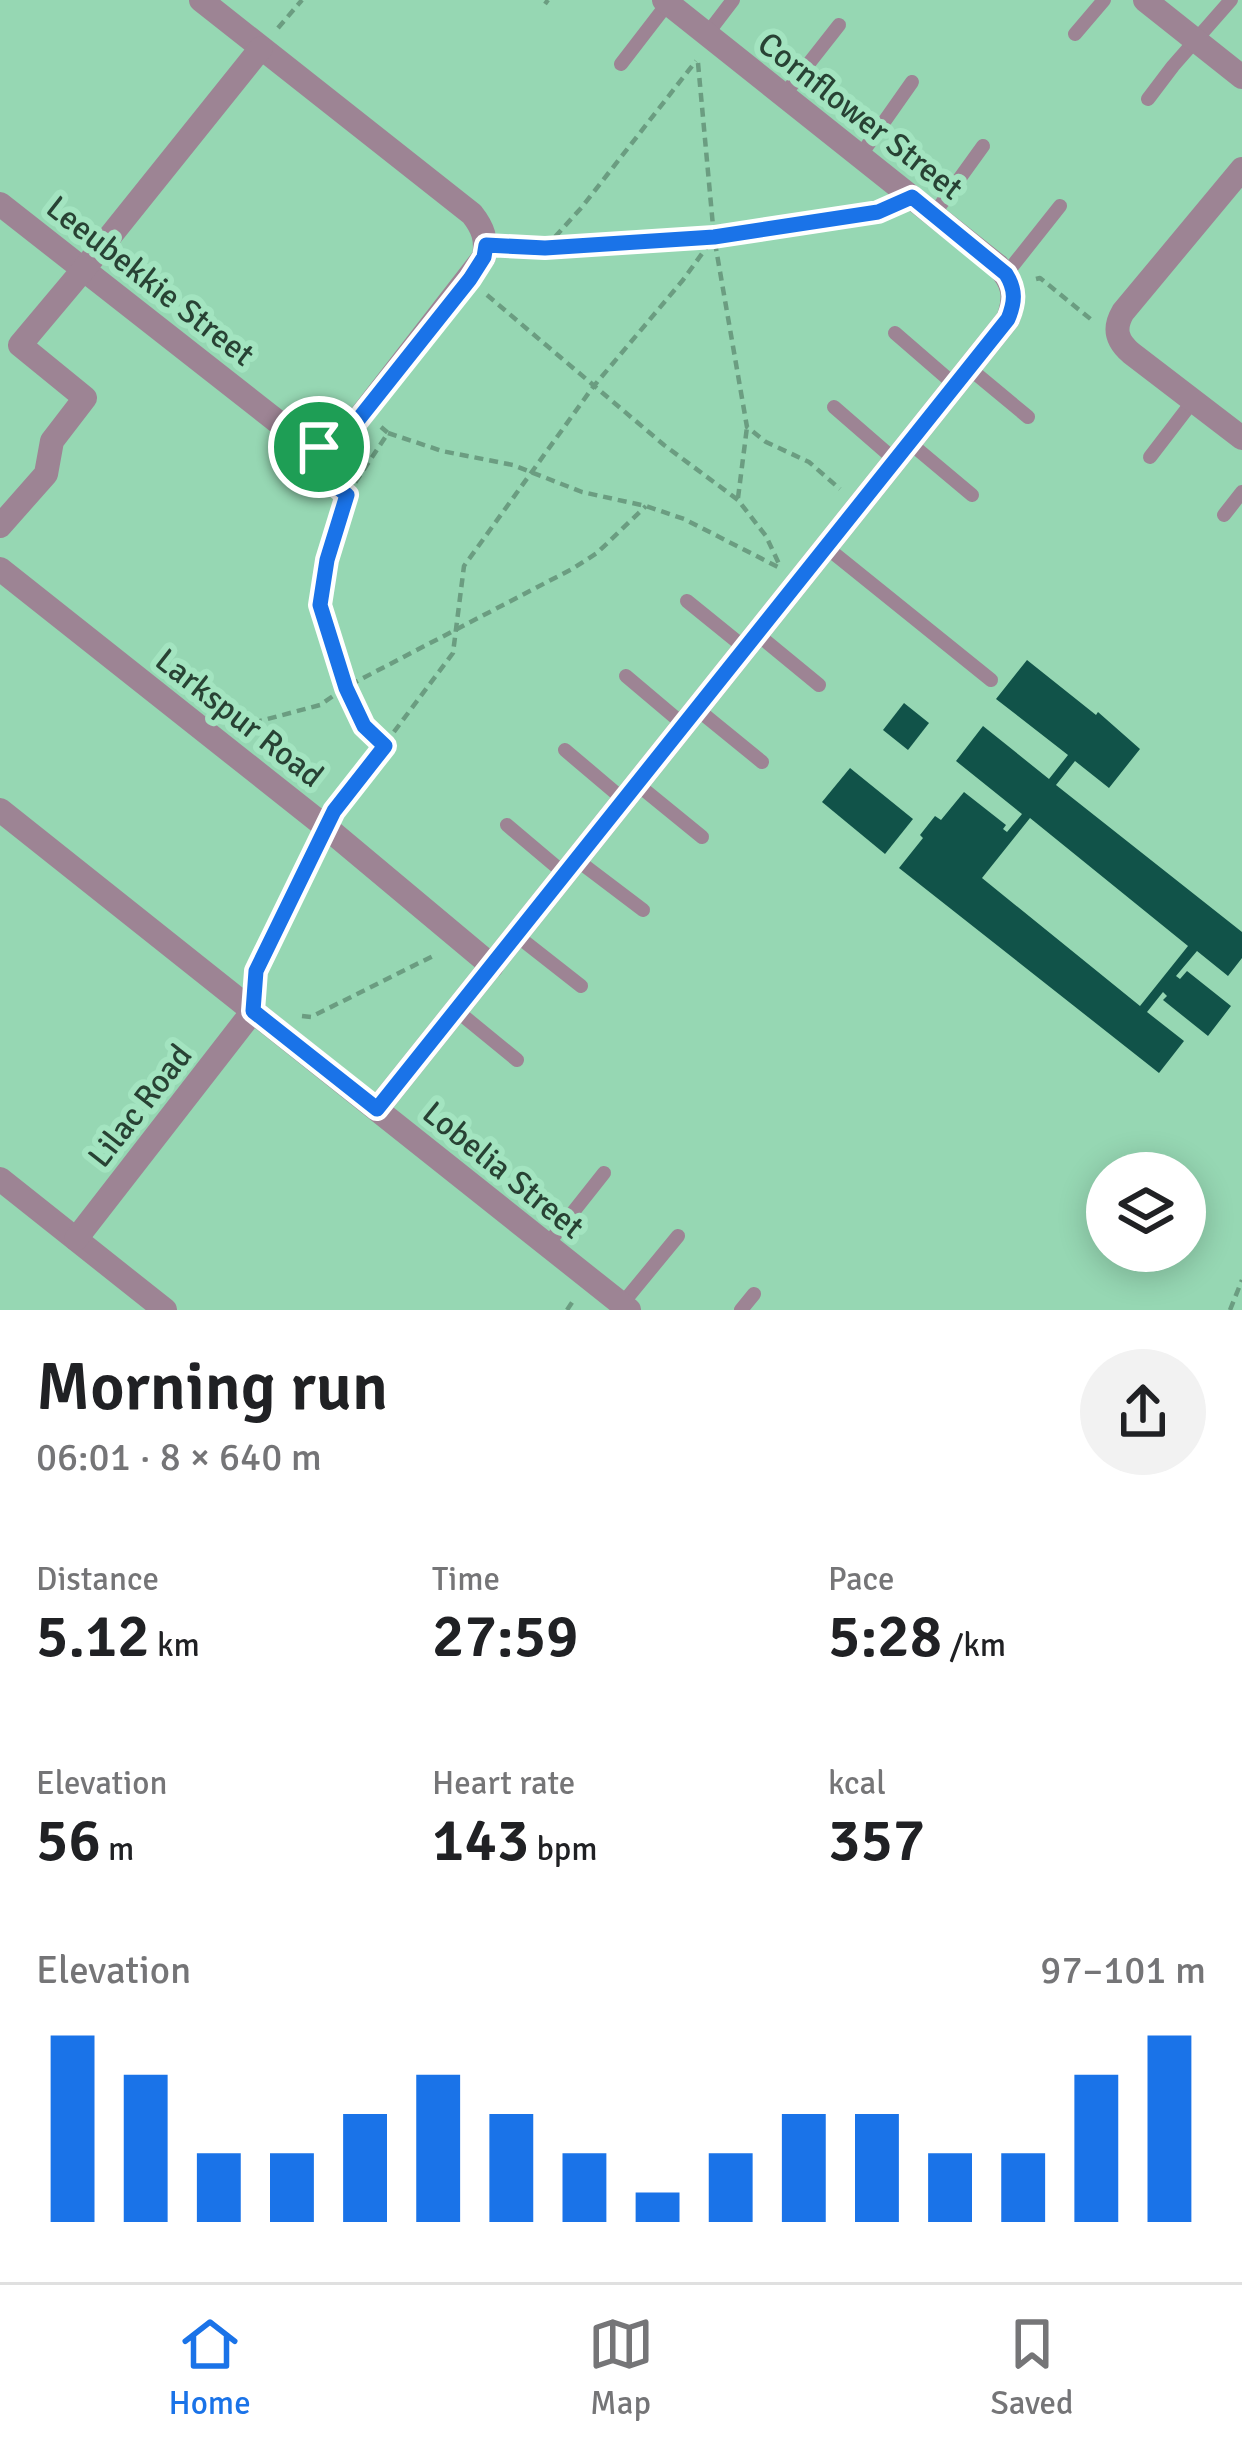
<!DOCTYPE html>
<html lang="en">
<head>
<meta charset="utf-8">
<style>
	:root { --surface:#fff; --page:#f2f2f2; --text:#202124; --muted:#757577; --line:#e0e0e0; --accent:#1a73e8 }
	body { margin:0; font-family:Signika,sans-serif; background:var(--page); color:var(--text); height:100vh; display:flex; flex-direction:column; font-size:45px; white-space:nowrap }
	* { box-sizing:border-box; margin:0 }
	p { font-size:39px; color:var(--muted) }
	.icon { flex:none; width:66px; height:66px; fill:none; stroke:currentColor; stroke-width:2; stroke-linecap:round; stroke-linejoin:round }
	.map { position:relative; height:1310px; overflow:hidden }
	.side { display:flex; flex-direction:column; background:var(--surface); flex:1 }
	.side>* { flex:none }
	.fabs { position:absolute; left:1086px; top:1152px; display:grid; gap:24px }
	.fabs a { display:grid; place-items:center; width:120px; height:120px; border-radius:50%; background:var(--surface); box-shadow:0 6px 30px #0003; font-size:60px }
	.pin { position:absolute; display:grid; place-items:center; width:102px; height:102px; color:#fff; margin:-51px; border:6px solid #fff; border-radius:50%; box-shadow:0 3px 12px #0007 }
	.round { display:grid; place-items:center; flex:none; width:126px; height:126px; border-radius:63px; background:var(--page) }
	.overview { display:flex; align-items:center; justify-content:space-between; height:204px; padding:0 36px }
	h1 { font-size:66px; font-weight:600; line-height:90px }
	.stats { display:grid; grid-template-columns:repeat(3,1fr); gap:18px; height:204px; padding:12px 36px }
	.stats div { display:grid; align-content:center }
	.stats b { font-size:60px; font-weight:600 }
	.stats small { font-size:33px; font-weight:400 }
	.stats p { font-size:33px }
	.chart { height:336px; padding:24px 36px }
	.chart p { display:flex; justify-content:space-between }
	.chart svg { width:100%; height:216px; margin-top:12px; stroke:var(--accent); stroke-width:6 }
	.tabs { display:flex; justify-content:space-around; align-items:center; height:168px; border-top:3px solid var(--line); background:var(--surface); font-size:33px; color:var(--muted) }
	.tabs a { display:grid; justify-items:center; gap:6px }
	.tabs .on { color:var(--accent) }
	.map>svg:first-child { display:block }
	.building { fill:#115349; fill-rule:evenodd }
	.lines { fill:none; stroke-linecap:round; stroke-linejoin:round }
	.path { stroke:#6b9d81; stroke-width:4.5; stroke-dasharray:9 6; stroke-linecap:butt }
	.lane { stroke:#9d8494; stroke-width:14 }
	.street { stroke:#9d8494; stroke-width:24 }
	.route-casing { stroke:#fff; stroke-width:24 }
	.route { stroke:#1a73e8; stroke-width:15 }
	.labels { text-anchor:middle; stroke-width:12; stroke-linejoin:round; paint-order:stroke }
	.street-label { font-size:33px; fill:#284234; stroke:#a3e4c0 }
</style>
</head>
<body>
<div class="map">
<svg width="1242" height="1310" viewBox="0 0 1242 1310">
	<rect width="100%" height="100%" fill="#96d7b3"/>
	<!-- building -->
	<g class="building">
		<path d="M 1027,660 L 1096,715 L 1098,712 L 1140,749 L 1109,788 L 1075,761 L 1056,785 L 1242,932 L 1242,958 L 1228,976 L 1197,951 L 1176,976 L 1180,979 L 1187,971 L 1231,1006 L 1208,1036 L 1163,1000 L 1167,996 L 1163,992 L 1147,1012 L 1184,1041 L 1159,1073 L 899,868 L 923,838 L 920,835 L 935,816 L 941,820 L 964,792 L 1006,825 L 1003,829 L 1007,832 L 1022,814 L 956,761 L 983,726 L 1049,779 L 1068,755 L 996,699 ZM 1030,818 L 1188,946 L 1140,1006 L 982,878 Z"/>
		<path d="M 904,703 L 929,723 L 908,750 L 883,730 Z"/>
		<path d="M 850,768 L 913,819 L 885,854 L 822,802 Z"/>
	</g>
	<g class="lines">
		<!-- path -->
		<g class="path">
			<path d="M 545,4 L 548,0"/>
			<path d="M 278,28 L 302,0"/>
			<path d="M 698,63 L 714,237 L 747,427 L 766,442 L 809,462 L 840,489"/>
			<path d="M 509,246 L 545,248 L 714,237 L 885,209"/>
			<path d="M 545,248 L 582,207 L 696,61"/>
			<path d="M 1036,279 L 1040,278 L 1093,321"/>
			<path d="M 487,295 L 664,445 L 738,500 L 766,536 L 780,566"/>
			<path d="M 388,433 L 442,451 L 513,465 L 582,492 L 646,506 L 684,519 L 778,567"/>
			<path d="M 321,471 L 321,474 L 347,495 L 327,560 L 319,605 L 346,687 L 364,726 L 383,745"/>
			<path d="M 347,495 L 388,433 L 381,427"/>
			<path d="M 738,498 L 747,427"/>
			<path d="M 240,729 L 245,725 L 320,705 L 346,687 L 572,569 L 597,553 L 646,506"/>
			<path d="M 340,804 L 453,653 L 464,566 L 593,387 L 683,280 L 714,237"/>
			<path d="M 255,982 L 256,971 L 316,852"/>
			<path d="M 302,1016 L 311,1017 L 437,954"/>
			<path d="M 567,1310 L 575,1298"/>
			<path d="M 1230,1310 L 1242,1280"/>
		</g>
		<!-- lane -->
		<g class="lane">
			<path d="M 707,34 L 733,0"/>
			<path d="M 1075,34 L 1104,0"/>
			<path d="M 621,64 L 668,3"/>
			<path d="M 784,95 L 839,25"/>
			<path d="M 1148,99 L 1173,66 L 1231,0"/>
			<path d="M 860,156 L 912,82"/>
			<path d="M 934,214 L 983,146"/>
			<path d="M 1006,274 L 1060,206"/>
			<path d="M 895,333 L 955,385"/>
			<path d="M 969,368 L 1028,417"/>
			<path d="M 834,407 L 895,460"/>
			<path d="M 910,443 L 972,495"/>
			<path d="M 1150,457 L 1193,401"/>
			<path d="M 1224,515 L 1242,492"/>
			<path d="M 826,547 L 991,680"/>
			<path d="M 687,601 L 745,648"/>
			<path d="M 757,634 L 819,685"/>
			<path d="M 626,676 L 684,725"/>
			<path d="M 697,709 L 762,762"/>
			<path d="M 565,750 L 624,800"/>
			<path d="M 637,784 L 702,837"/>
			<path d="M 507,825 L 565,874"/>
			<path d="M 577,860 L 643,910"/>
			<path d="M 516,935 L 581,986"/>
			<path d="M 456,1010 L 517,1060"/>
			<path d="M 547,1245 L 604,1173"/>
			<path d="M 622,1304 L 678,1236"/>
			<path d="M 741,1310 L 754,1294"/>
		</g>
		<!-- street -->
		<g class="street">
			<path d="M 1145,0 L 1242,77"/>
			<path d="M 1242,169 L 1123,312 C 1113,329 1117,341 1131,353 L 1242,438"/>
			<path d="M 0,204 L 306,444 L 333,446 L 346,435 L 484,257 C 487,239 483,228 472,214 L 201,0"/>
			<path d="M 0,526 L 46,474 L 52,441 L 85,398 L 20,345 L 83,270 L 261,48"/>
			<path d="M 0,569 L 327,828 L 492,966"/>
			<path d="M 0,810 L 629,1310"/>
			<path d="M 377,1109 L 1008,319 C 1016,297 1014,283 998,266 L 664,0"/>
			<path d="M 0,1179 L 165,1310"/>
			<path d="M 76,1239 L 253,1011"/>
		</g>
	</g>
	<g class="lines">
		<!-- route casing -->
		<g class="route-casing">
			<path id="route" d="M 912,197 L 1006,274 C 1016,290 1015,302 1008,319 L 377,1109 L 253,1011 L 256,971 L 334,811 L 385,746 L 364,726 L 346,688 L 320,605 L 327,560 L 347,495 L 321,474 L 319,447 L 333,446 L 346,435 L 470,279 L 484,257 L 486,245 L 545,248 L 714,237 L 878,212 Z"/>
		</g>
		<!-- route -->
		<use href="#route" class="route"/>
	</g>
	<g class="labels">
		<!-- street labels -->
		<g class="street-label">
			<text transform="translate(861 115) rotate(38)" y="12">Cornflower Street</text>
			<text transform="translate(151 280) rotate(38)" y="12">Leeubekkie Street</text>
			<text transform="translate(240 717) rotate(38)" y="12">Larkspur Road</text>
			<text transform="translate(139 1105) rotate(-52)" y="12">Lilac Road</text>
			<text transform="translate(504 1169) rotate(39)" y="12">Lobelia Street</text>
		</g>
	</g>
</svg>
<div class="fabs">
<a><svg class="icon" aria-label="layers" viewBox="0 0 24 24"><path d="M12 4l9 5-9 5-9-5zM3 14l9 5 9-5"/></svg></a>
</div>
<div class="pin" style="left:319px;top:447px;background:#1e9e55"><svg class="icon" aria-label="arrive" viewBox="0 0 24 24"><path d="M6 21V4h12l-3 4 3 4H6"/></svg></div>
</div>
<section class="side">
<div class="overview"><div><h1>Morning run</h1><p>06:01 · 8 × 640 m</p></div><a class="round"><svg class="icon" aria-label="share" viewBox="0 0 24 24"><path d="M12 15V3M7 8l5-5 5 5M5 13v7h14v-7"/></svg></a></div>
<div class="stats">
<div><p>Distance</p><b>5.12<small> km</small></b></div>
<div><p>Time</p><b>27:59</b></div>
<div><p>Pace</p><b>5:28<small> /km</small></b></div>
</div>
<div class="stats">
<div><p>Elevation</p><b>56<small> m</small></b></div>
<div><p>Heart rate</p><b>143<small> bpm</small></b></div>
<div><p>kcal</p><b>357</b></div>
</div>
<div class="chart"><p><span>Elevation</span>97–101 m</p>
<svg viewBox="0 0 160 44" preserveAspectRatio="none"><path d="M5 44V6M15 44V14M25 44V30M35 44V30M45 44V22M55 44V14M65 44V22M75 44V30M85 44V38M95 44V30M105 44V22M115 44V22M125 44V30M135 44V30M145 44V14M155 44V6"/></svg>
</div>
</section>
<nav class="tabs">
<a class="on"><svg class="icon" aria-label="home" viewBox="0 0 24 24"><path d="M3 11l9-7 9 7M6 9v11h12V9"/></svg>Home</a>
<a><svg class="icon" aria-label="map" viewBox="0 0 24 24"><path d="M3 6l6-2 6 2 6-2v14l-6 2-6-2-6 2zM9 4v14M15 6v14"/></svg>Map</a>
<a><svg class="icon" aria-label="saved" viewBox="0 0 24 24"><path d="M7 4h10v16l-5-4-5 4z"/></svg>Saved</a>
</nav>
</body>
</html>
